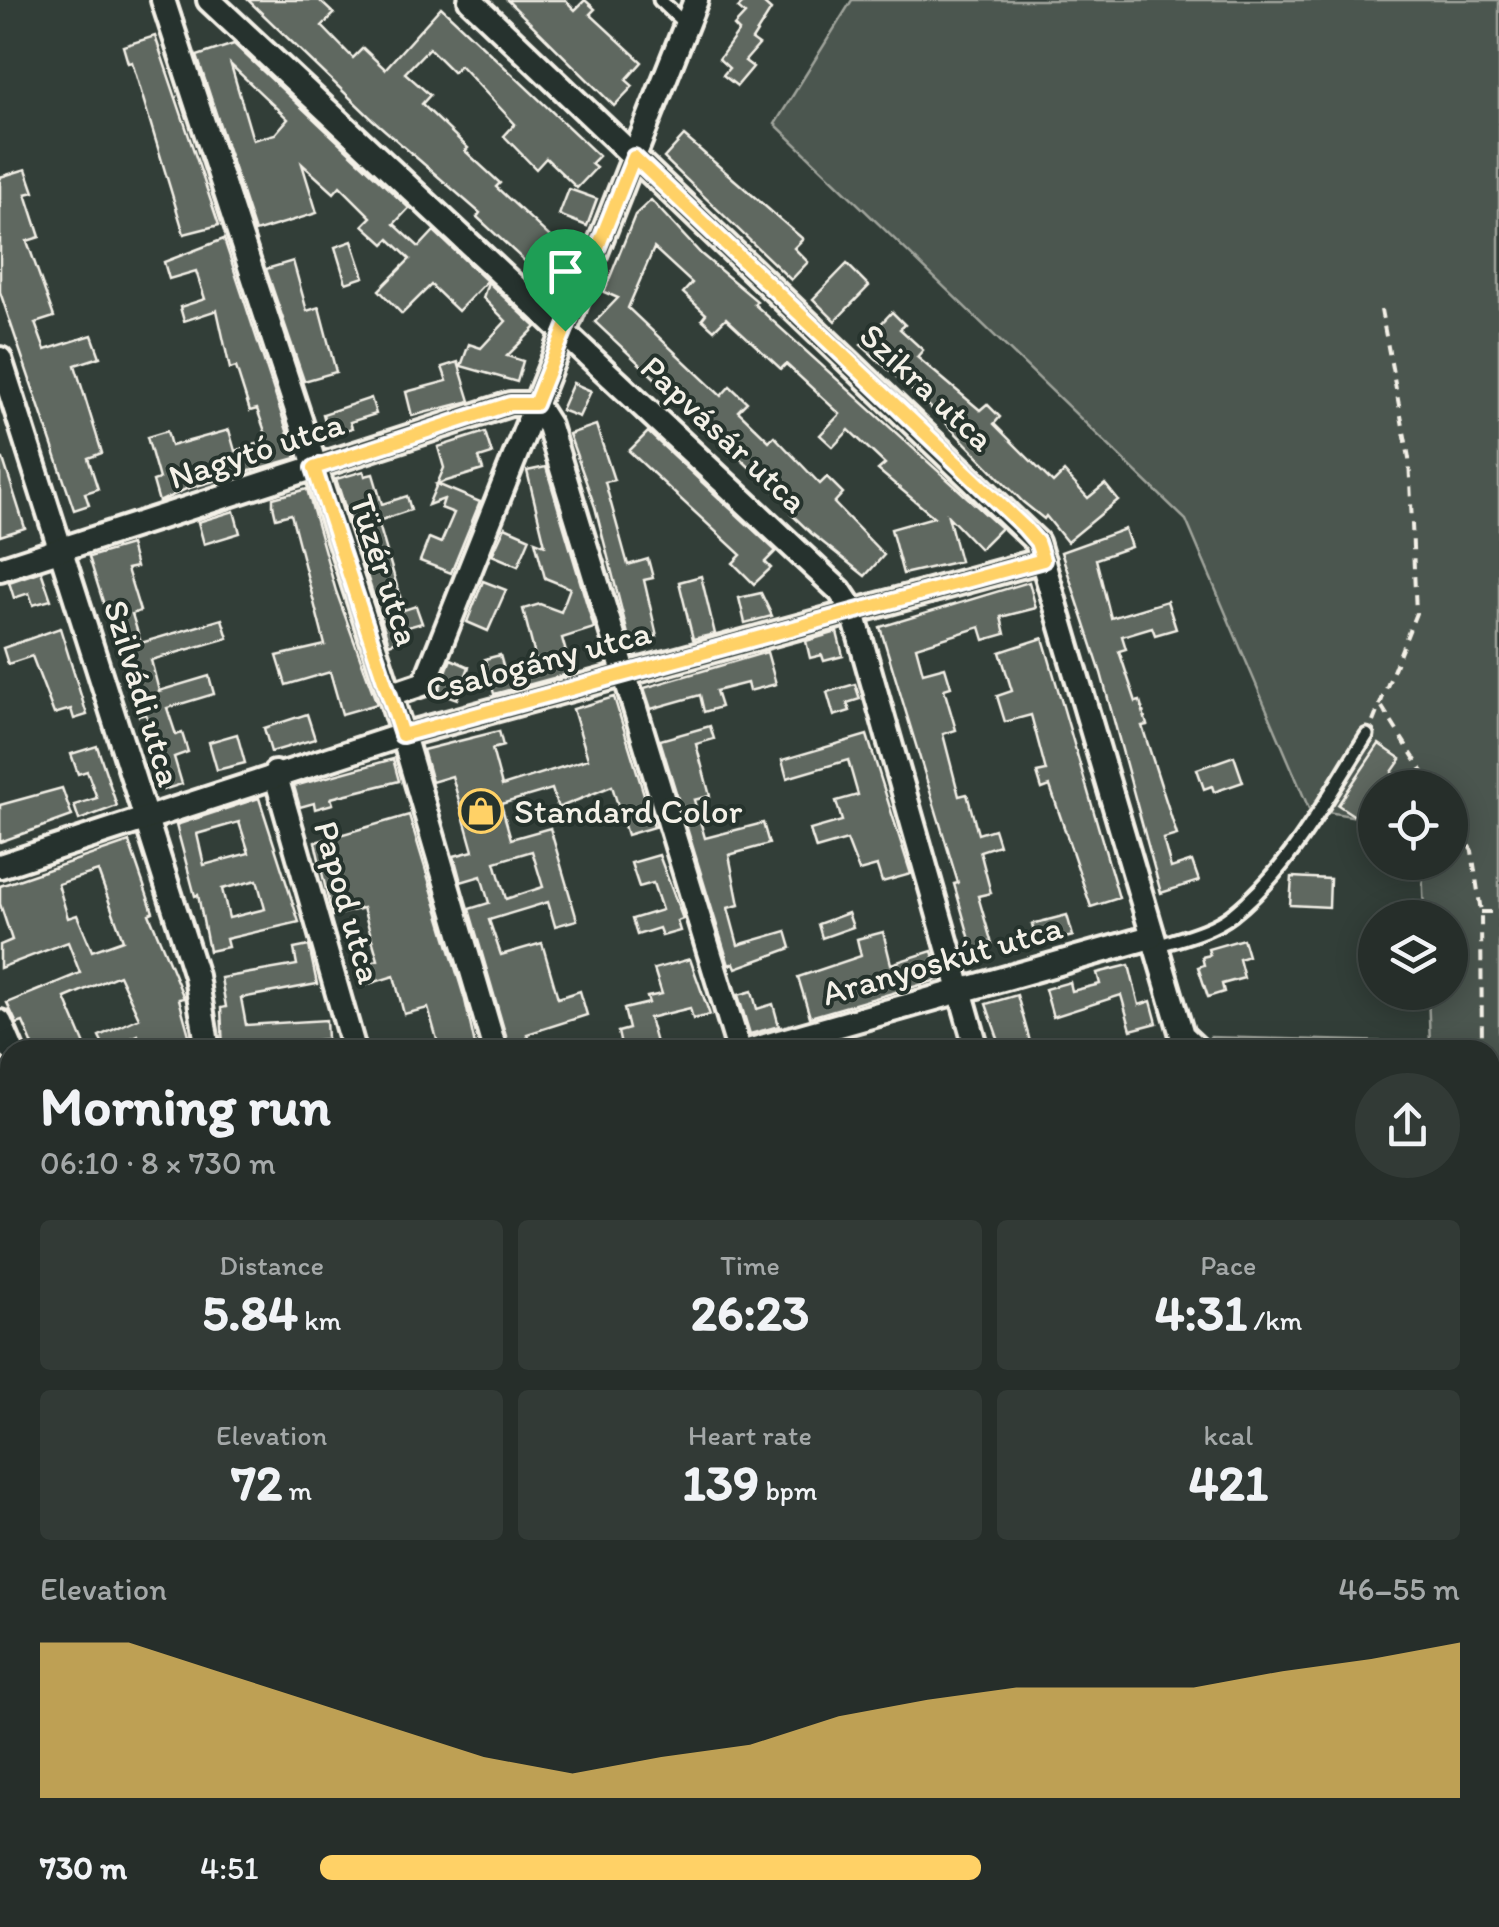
<!DOCTYPE html>
<html lang="en">
<head>
<meta charset="utf-8">
<style>
	:root { --surface:#262e2a; --page:#323a36; --text:#f1f3f6; --muted:#a4a8a8; --line:#424a47; --accent:#ffd166 }
	body { margin:0; font-family:Itim,sans-serif; background:var(--page); color:var(--text); height:100vh; display:flex; flex-direction:column; font-size:38px; white-space:nowrap }
	* { box-sizing:border-box; margin:0 }
	p { font-size:32px; color:var(--muted) }
	.icon { flex:none; width:55px; height:55px; fill:none; stroke:currentColor; stroke-width:2; stroke-linecap:round; stroke-linejoin:round }
	.map { position:relative; flex:1; overflow:hidden }
	.side { position:absolute; left:0px; top:1040px; width:1500px; height:888px; display:flex; flex-direction:column; background:var(--surface); border-radius:30px 30px 0 0; box-shadow:0 5px 25px #0003,0 0 0 2px var(--line) }
	.side>* { flex:none }
	.tools { position:absolute; left:1358px; top:770px; display:grid; gap:20px }
	.tools a { display:grid; place-items:center; width:110px; height:110px; border-radius:50%; background:var(--surface); box-shadow:0 5px 25px #0003,0 0 0 2px var(--line); font-size:50px }
	.pin { position:absolute; display:grid; place-items:center; width:85px; height:85px; color:#fff; margin:-102px -42px; border-radius:50% 50% 50% 0; rotate:-45deg; box-shadow:0 0 10px #0007 }
	.pin .icon { rotate:45deg }
	.round { display:grid; place-items:center; flex:none; width:105px; height:105px; border-radius:52px; background:var(--page) }
	.summary { display:flex; align-items:center; justify-content:space-between; height:170px; padding:0 40px }
	h1 { font-size:55px; font-weight:800; line-height:75px }
	.stats { display:grid; grid-template-columns:repeat(3,1fr); gap:15px; height:170px; padding:10px 40px }
	.stats div { display:grid; align-content:center; border-radius:10px; background:var(--page); text-align:center }
	.stats b { font-size:50px; font-weight:800 }
	.stats small { font-size:28px; font-weight:400 }
	.stats p { font-size:28px }
	.chart { height:280px; padding:20px 40px }
	.chart p { display:flex; justify-content:space-between }
	.chart svg { width:100%; height:180px; margin-top:10px; fill:var(--accent); opacity:.7 }
	ul { padding:0 40px; list-style:none; font-size:32px }
	li { display:grid; grid-template-columns:160px 120px 1fr; align-items:center; height:75px }
	li i { height:25px; border-radius:12px; background:var(--accent) }
	.map>svg:first-child { display:block }
	.green { fill:#4c564f; stroke:#a0a49c; stroke-width:2.5 }
	.lines { fill:none; stroke-linecap:round; stroke-linejoin:round }
	.stream { stroke:#a6a9a1; stroke-width:5 }
	.building { fill:#5f6861; stroke:#f4f1e8; stroke-width:2.5; fill-rule:evenodd }
	.service-casing { stroke:#f4f1e8; stroke-width:19 }
	.minor-casing { stroke:#f4f1e8; stroke-width:30 }
	.path { stroke:#f4f1e8; stroke-width:4; stroke-dasharray:10 8; stroke-linecap:butt }
	.service { stroke:#26332d; stroke-width:11 }
	.minor { stroke:#26332d; stroke-width:22 }
	.route-casing { stroke:#fff; stroke-width:20 }
	.route { stroke:#ffd166; stroke-width:12 }
	.labels { text-anchor:middle; stroke-width:8; stroke-linejoin:round; paint-order:stroke }
	.street-label { font-size:35px; fill:#f4f1e8; stroke:#26332d }
	.poi-label { font-size:35px; fill:#f4f1e8; stroke:#26332d; text-anchor:start }
</style>
</head>
<body>
<div class="map">
<svg width="1499" height="1927" viewBox="0 0 1499 1927">
	<rect width="100%" height="100%" fill="#323e38"/>
	<filter id="ink" filterUnits="userSpaceOnUse"><feTurbulence type="fractalNoise" baseFrequency=".01" numOctaves="2"/><feDisplacementMap in="SourceGraphic" scale="20" xChannelSelector="R" yChannelSelector="G"/><feConvolveMatrix kernelMatrix="1 2 1 2 8 2 1 2 1" color-interpolation-filters="sRGB"/></filter>
	<g filter="url(#ink)">
		<!-- green -->
		<g class="green">
			<path d="M 852,0 L 1499,0 L 1499,1265 L 1490,1303 L 1490,1050 L 1204,1050 L 1210,1037 L 1430,1043 L 1428,993 L 1450,992 L 1450,918 L 1424,917 L 1422,863 L 1450,862 L 1450,788 L 1375,788 L 1375,820 L 1309,809 L 1186,520 L 775,124 Z"/>
			<path d="M 17,1918 L 129,1918 L 139,1927 L 9,1927 Z"/>
			<path d="M 392,1918 L 516,1918 L 522,1927 L 394,1927 Z"/>
			<path d="M 1357,1918 L 1488,1918 L 1489,1927 L 1361,1927 Z"/>
		</g>
		<g class="lines">
			<!-- stream -->
			<g class="stream">
				<path d="M 147,1918 L 148,1927"/>
				<path d="M 389,1918 L 392,1927"/>
			</g>
		</g>
		<!-- building -->
		<g class="building">
			<path d="M 248,0 L 319,0 L 334,14 L 322,26 L 353,58 L 363,48 L 385,69 L 441,7 L 599,156 L 591,164 L 596,168 L 577,188 L 546,158 L 536,169 L 504,136 L 515,124 L 460,65 L 453,72 L 429,48 L 405,73 L 430,95 L 422,104 L 468,148 L 465,151 L 500,183 L 496,187 L 574,259 L 565,268 L 570,277 L 556,290 L 477,217 L 480,213 L 372,119 Z"/>
			<path d="M 507,0 L 565,0 L 575,10 L 585,0 L 595,9 L 590,14 L 642,62 L 626,80 L 633,86 L 614,106 Z"/>
			<path d="M 746,0 L 760,0 L 771,10 L 752,40 L 759,45 L 745,61 L 753,67 L 737,86 L 723,75 L 729,68 L 719,59 L 739,31 L 734,26 L 745,14 L 738,8 Z"/>
			<path d="M 155,36 L 219,225 L 184,234 L 132,62 L 128,63 L 123,46 Z"/>
			<path d="M 234,44 L 409,208 L 394,224 L 419,247 L 434,231 L 487,281 L 458,311 L 431,285 L 402,314 L 379,290 L 410,259 L 389,239 L 384,244 L 363,225 L 371,217 L 340,186 L 334,193 L 302,164 L 317,213 L 255,232 L 197,56 ZM 231,65 L 288,119 L 275,134 L 253,140 Z"/>
			<path d="M 684,136 L 803,239 L 794,248 L 808,262 L 791,280 L 664,158 Z"/>
			<path d="M 26,169 L 34,192 L 26,194 L 40,237 L 27,241 L 54,317 L 35,323 L 45,350 L 92,335 L 100,357 L 75,365 L 102,453 L 88,458 L 98,489 L 85,493 L 89,505 L 74,510 L 0,292 L 0,177 Z"/>
			<path d="M 569,189 L 597,199 L 587,226 L 559,215 Z"/>
			<path d="M 651,200 L 701,254 L 757,301 L 754,304 L 1001,528 L 980,549 L 948,516 L 960,561 L 903,574 L 891,529 L 934,517 L 878,470 L 885,464 L 849,430 L 833,447 L 820,435 L 840,414 L 786,364 L 781,369 L 726,318 L 714,330 L 702,319 L 706,314 L 683,293 L 692,283 L 654,248 L 628,308 L 721,396 L 730,386 L 747,402 L 738,411 L 769,441 L 774,436 L 820,484 L 827,477 L 843,493 L 834,503 L 884,555 L 865,576 L 811,533 L 791,514 L 795,510 L 595,322 L 618,298 L 604,292 L 635,215 Z"/>
			<path d="M 224,239 L 296,458 L 186,489 L 159,502 L 153,481 L 159,479 L 147,437 L 167,431 L 171,446 L 229,430 L 235,451 L 268,440 L 257,409 L 250,411 L 236,367 L 230,369 L 217,310 L 184,321 L 180,307 L 205,299 L 196,271 L 169,279 L 164,262 Z"/>
			<path d="M 352,241 L 364,277 L 346,283 L 335,247 Z"/>
			<path d="M 293,261 L 307,311 L 319,307 L 336,372 L 304,381 L 266,269 Z"/>
			<path d="M 847,264 L 869,286 L 835,321 L 813,299 Z"/>
			<path d="M 488,282 L 536,327 L 507,356 L 523,361 L 517,382 L 461,366 L 469,344 L 481,348 L 506,321 L 483,298 Z"/>
			<path d="M 892,312 L 905,325 L 900,329 L 923,350 L 917,357 L 980,410 L 987,404 L 1000,417 L 994,424 L 1053,483 L 1064,472 L 1088,498 L 1105,484 L 1118,500 L 1067,542 L 1046,516 L 1044,519 L 1023,502 L 930,407 L 861,345 Z"/>
			<path d="M 458,362 L 470,401 L 412,416 L 406,392 L 447,381 L 442,367 Z"/>
			<path d="M 573,383 L 591,391 L 579,417 L 561,410 Z"/>
			<path d="M 371,398 L 376,414 L 350,422 L 352,428 L 329,436 L 323,414 Z"/>
			<path d="M 596,425 L 614,480 L 605,482 L 628,565 L 648,559 L 653,578 L 644,580 L 657,636 L 630,642 L 595,507 L 569,434 Z"/>
			<path d="M 485,432 L 492,454 L 479,458 L 483,470 L 437,484 L 480,502 L 451,573 L 420,561 L 429,538 L 441,543 L 454,513 L 441,508 L 444,499 L 428,505 L 444,468 L 438,447 Z"/>
			<path d="M 648,432 L 776,551 L 765,562 L 771,568 L 754,584 L 733,563 L 741,555 L 629,451 Z"/>
			<path d="M 3,459 L 25,528 L 0,536 L 0,460 Z"/>
			<path d="M 546,467 L 594,628 L 562,638 L 572,673 L 494,694 L 485,659 L 500,655 L 504,669 L 536,660 L 523,609 L 540,604 L 561,612 L 570,588 L 545,578 L 535,541 L 545,545 L 527,471 Z"/>
			<path d="M 364,471 L 365,476 L 373,474 L 382,504 L 407,496 L 411,510 L 378,521 L 404,610 L 416,606 L 422,623 L 404,628 L 407,638 L 389,644 L 336,479 Z"/>
			<path d="M 307,489 L 336,591 L 377,704 L 342,714 L 330,672 L 286,685 L 277,656 L 325,645 L 291,514 L 276,518 L 273,505 L 273,498 Z"/>
			<path d="M 234,511 L 240,533 L 204,544 L 198,522 Z"/>
			<path d="M 505,527 L 530,538 L 518,566 L 492,555 Z"/>
			<path d="M 1125,529 L 1131,547 L 1096,559 L 1111,618 L 1167,601 L 1176,629 L 1155,635 L 1152,627 L 1122,636 L 1126,649 L 1119,651 L 1136,702 L 1140,701 L 1147,725 L 1142,726 L 1177,835 L 1163,839 L 1171,868 L 1192,861 L 1199,881 L 1161,893 L 1101,673 L 1061,552 Z"/>
			<path d="M 130,545 L 136,567 L 127,569 L 140,611 L 132,614 L 141,643 L 222,619 L 228,638 L 151,660 L 159,691 L 209,676 L 214,694 L 167,708 L 176,735 L 182,733 L 188,752 L 174,757 L 182,784 L 163,790 L 148,744 L 154,742 L 146,714 L 139,716 L 89,557 Z"/>
			<path d="M 41,571 L 51,600 L 33,605 L 29,593 L 14,598 L 9,582 Z"/>
			<path d="M 701,576 L 715,634 L 693,639 L 679,582 Z"/>
			<path d="M 483,581 L 506,590 L 488,631 L 467,622 Z"/>
			<path d="M 1029,582 L 1036,608 L 1001,617 L 1005,634 L 984,640 L 980,627 L 916,647 L 923,673 L 945,667 L 951,687 L 944,689 L 956,730 L 943,734 L 959,796 L 967,794 L 978,834 L 994,829 L 999,845 L 980,851 L 991,893 L 978,896 L 992,944 L 973,950 L 954,884 L 958,883 L 880,627 Z"/>
			<path d="M 761,593 L 772,616 L 745,623 L 739,598 Z"/>
			<path d="M 60,628 L 87,715 L 74,719 L 71,709 L 54,714 L 32,656 L 8,664 L 3,648 Z"/>
			<path d="M 837,632 L 843,656 L 824,661 L 822,655 L 810,658 L 806,641 Z"/>
			<path d="M 1043,638 L 1119,898 L 1091,907 L 1050,786 L 1042,789 L 1037,773 L 1046,771 L 1031,715 L 1005,722 L 997,696 L 1012,691 L 1000,652 Z"/>
			<path d="M 767,652 L 776,684 L 749,691 L 747,683 L 716,691 L 721,707 L 704,712 L 700,695 L 651,709 L 644,688 Z"/>
			<path d="M 451,659 L 469,667 L 457,699 L 438,692 Z"/>
			<path d="M 855,684 L 860,699 L 847,703 L 850,711 L 834,716 L 827,692 Z"/>
			<path d="M 614,697 L 654,827 L 627,835 L 612,786 L 558,808 L 552,789 L 501,804 L 511,839 L 550,828 L 577,920 L 555,926 L 548,902 L 489,920 L 501,955 L 542,943 L 558,998 L 580,991 L 587,1015 L 527,1034 L 532,1050 L 510,1050 L 469,909 L 489,903 L 481,876 L 461,882 L 454,856 L 473,851 L 452,776 L 432,782 L 423,750 L 499,731 L 503,746 L 492,749 L 502,786 L 588,759 L 573,709 ZM 532,851 L 543,887 L 506,899 L 495,862 Z"/>
			<path d="M 307,714 L 315,739 L 271,752 L 264,728 Z"/>
			<path d="M 710,726 L 714,739 L 696,744 L 710,796 L 694,800 L 705,838 L 763,823 L 769,844 L 729,855 L 739,905 L 728,908 L 738,945 L 786,931 L 791,948 L 736,968 L 734,963 L 729,965 L 660,740 Z"/>
			<path d="M 237,734 L 245,763 L 217,770 L 209,742 Z"/>
			<path d="M 867,735 L 911,874 L 882,882 L 877,866 L 859,871 L 847,840 L 816,849 L 810,830 L 842,821 L 836,801 L 858,795 L 848,760 L 787,778 L 782,760 Z"/>
			<path d="M 1379,744 L 1401,759 L 1392,772 L 1398,777 L 1391,788 L 1375,788 L 1375,812 L 1367,824 L 1338,805 Z"/>
			<path d="M 97,746 L 117,806 L 79,820 L 74,805 L 97,798 L 87,771 L 78,774 L 71,754 Z"/>
			<path d="M 1234,756 L 1243,782 L 1214,792 L 1212,786 L 1204,789 L 1197,769 Z"/>
			<path d="M 393,759 L 399,781 L 331,798 L 333,804 L 315,809 L 314,803 L 300,807 L 294,786 Z"/>
			<path d="M 62,788 L 72,816 L 0,842 L 0,805 Z"/>
			<path d="M 259,798 L 299,922 L 226,939 L 228,947 L 209,951 L 198,895 L 195,896 L 176,825 ZM 239,822 L 249,853 L 204,865 L 197,834 ZM 257,880 L 265,909 L 229,918 L 222,889 Z"/>
			<path d="M 409,815 L 465,1000 L 476,1050 L 440,1050 L 428,1008 L 404,1014 L 394,976 L 362,986 L 356,966 L 378,960 L 363,908 L 332,916 L 315,842 Z"/>
			<path d="M 129,842 L 153,912 L 149,914 L 184,998 L 179,999 L 192,1046 L 143,1050 L 138,1035 L 106,1050 L 99,1036 L 139,1018 L 119,975 L 65,998 L 85,1045 L 73,1050 L 35,1050 L 23,1022 L 17,1024 L 7,1003 L 80,973 L 68,942 L 0,968 L 0,945 L 12,940 L 0,904 L 0,886 ZM 98,871 L 123,940 L 92,951 L 77,915 L 68,918 L 58,884 Z"/>
			<path d="M 659,855 L 683,919 L 677,921 L 680,931 L 662,936 L 659,928 L 637,935 L 632,919 L 662,910 L 653,883 L 639,887 L 631,863 Z"/>
			<path d="M 1292,877 L 1330,879 L 1329,907 L 1290,905 Z"/>
			<path d="M 848,913 L 853,927 L 822,938 L 818,924 Z"/>
			<path d="M 1067,915 L 1073,936 L 1037,945 L 1032,924 Z"/>
			<path d="M 883,932 L 891,964 L 932,951 L 941,979 L 810,1017 L 798,977 L 861,956 L 857,939 Z"/>
			<path d="M 1243,939 L 1248,956 L 1239,959 L 1244,978 L 1222,984 L 1224,992 L 1208,997 L 1198,967 L 1204,965 L 1202,957 L 1210,955 L 1208,949 Z"/>
			<path d="M 309,946 L 317,984 L 241,998 L 246,1025 L 326,1020 L 327,1039 L 223,1050 L 221,1008 L 226,1007 L 221,978 L 297,965 L 294,949 Z"/>
			<path d="M 690,959 L 710,1015 L 693,1019 L 690,1008 L 649,1018 L 658,1050 L 622,1050 L 618,1032 L 629,1029 L 624,1009 L 649,1003 L 647,997 L 662,994 L 654,969 Z"/>
			<path d="M 1129,965 L 1139,1005 L 1151,1001 L 1157,1023 L 1131,1030 L 1121,995 L 1053,1017 L 1045,989 L 1070,982 L 1072,991 L 1100,984 L 1097,973 Z"/>
			<path d="M 752,991 L 757,1009 L 773,1004 L 779,1026 L 750,1034 L 738,995 Z"/>
			<path d="M 1017,995 L 1028,1034 L 1032,1050 L 1002,1050 L 986,1004 Z"/>
		</g>
		<g class="lines">
			<!-- service casing -->
			<g class="service-casing">
				<g id="service">
					<path d="M 660,0 L 686,25"/>
					<path d="M 1154,947 C 1180,938 1210,932 1232,915 C 1290,870 1328,795 1367,735"/>
				</g>
			</g>
			<!-- minor casing -->
			<g class="minor-casing">
				<g id="minor">
					<path d="M 163,0 L 403,735 L 495,1050"/>
					<path d="M 209,0 L 840,591 L 852,609 L 977,1050"/>
					<path d="M 470,0 L 1037,542 L 1182,1035 L 1198,1050"/>
					<path d="M 0,359 L 196,976 L 208,1050"/>
					<path d="M 0,569 L 510,404 L 535,404 L 549,426 L 739,1050"/>
					<path d="M 390,695 L 425,683 L 696,0"/>
					<path d="M 275,773 L 354,1050"/>
					<path d="M 0,866 L 403,735 L 1043,560"/>
					<path d="M 0,1022 L 12,1050"/>
					<path d="M 751,1050 L 1151,937"/>
					<path d="M 0,1127 L 10,1127"/>
					<path d="M 0,1331 L 10,1347"/>
					<path d="M 0,1637 L 10,1653"/>
					<path d="M 7,1847 L 10,1785"/>
					<path d="M 268,1918 L 274,1927"/>
					<path d="M 662,1918 L 668,1927"/>
					<path d="M 833,1918 L 837,1927"/>
					<path d="M 918,1918 L 922,1927"/>
					<path d="M 1121,1918 L 1123,1927"/>
					<path d="M 1483,1918 L 1484,1927"/>
					<path d="M 1225,1927 L 1246,1918"/>
				</g>
			</g>
			<!-- path -->
			<g class="path">
				<path d="M 1382,707 L 1433,788"/>
				<path d="M 1373,722 L 1416,613 L 1409,458 L 1381,310"/>
				<path d="M 1450,815 L 1472,851 L 1481,912 L 1482,1050"/>
				<path d="M 1481,912 L 1499,912"/>
				<path d="M 1490,1166 L 1499,1160"/>
				<path d="M 1490,1281 L 1499,1186"/>
				<path d="M 38,1918 L 43,1927"/>
				<path d="M 115,1918 L 124,1927"/>
				<path d="M 425,1921 L 436,1918"/>
			</g>
			<!-- service -->
			<use href="#service" class="service"/>
			<!-- minor -->
			<use href="#minor" class="minor"/>
		</g>
	</g>
	<g class="lines" filter="url(#ink)">
		<!-- route casing -->
		<g class="route-casing">
			<path id="route" d="M 634,157 L 1024,527 L 1037,542 L 1043,560 L 402,735 L 314,468 L 510,404 L 535,404 Z"/>
		</g>
		<!-- route -->
		<use href="#route" class="route"/>
	</g>
	<!-- icons -->
	<defs>
		<g id="shop-ring" transform="scale(2.25)"><circle r="9.5" fill="#26332d" stroke="#ffd166" stroke-width="1.5"/><path d="M-5-2.5h2.3a2.7 3.5 0 0 1 5.4 0H5L5.5 6h-11ZM-1.5-2.5h3a1.5 2.3 0 0 0-3 0Z" fill="#ffd166"/></g>
	</defs>
	<g fill-rule="evenodd">
		<use href="#shop-ring" x="481" y="811"/>
	</g>
	<g class="labels">
		<!-- street labels -->
		<g class="street-label">
			<text transform="translate(927 387) rotate(43)" y="12">Szikra utca</text>
			<text transform="translate(724 434) rotate(43)" y="12">Papvásár utca</text>
			<text transform="translate(256 450) rotate(-18)" y="12">Nagytó utca</text>
			<text transform="translate(385 570) rotate(72)" y="12">Tüzér utca</text>
			<text transform="translate(538 661) rotate(-15)" y="12">Csalogány utca</text>
			<text transform="translate(143 693) rotate(73)" y="12">Szilvádi utca</text>
			<text transform="translate(348 902) rotate(74)" y="12">Papod utca</text>
			<text transform="translate(942 960) rotate(-16)" y="12">Aranyoskút utca</text>
		</g>
		<!-- poi labels -->
		<g class="poi-label">
			<text x="514" y="823">Standard Color</text>
		</g>
	</g>
</svg>
<div class="tools">
<a><svg class="icon" aria-label="locate" viewBox="0 0 24 24"><circle cx="12" cy="12" r="6"/><path d="M12 2v4M12 18v4M2 12h4M18 12h4"/></svg></a>
<a><svg class="icon" aria-label="layers" viewBox="0 0 24 24"><path d="M12 4l9 5-9 5-9-5zM3 14l9 5 9-5"/></svg></a>
</div>
<div class="pin" style="left:565px;top:331px;background:#1e9e55"><svg class="icon" aria-label="arrive" viewBox="0 0 24 24"><path d="M6 21V4h12l-3 4 3 4H6"/></svg></div>
<section class="side">
<div class="summary"><div><h1>Morning run</h1><p>06:10 · 8 × 730 m</p></div><a class="round"><svg class="icon" aria-label="share" viewBox="0 0 24 24"><path d="M12 15V3M7 8l5-5 5 5M5 13v7h14v-7"/></svg></a></div>
<div class="stats">
<div><p>Distance</p><b>5.84<small> km</small></b></div>
<div><p>Time</p><b>26:23</b></div>
<div><p>Pace</p><b>4:31<small> /km</small></b></div>
</div>
<div class="stats">
<div><p>Elevation</p><b>72<small> m</small></b></div>
<div><p>Heart rate</p><b>139<small> bpm</small></b></div>
<div><p>kcal</p><b>421</b></div>
</div>
<div class="chart"><p><span>Elevation</span>46–55 m</p>
<svg viewBox="0 0 160 44" preserveAspectRatio="none"><path d="M0 44V6L10 6L20 13L30 20L40 27L50 34L60 38L70 34L80 31L90 24L100 20L110 17L120 17L130 17L140 13L150 10L160 6V44z"/></svg>
</div>
<ul>
<li><b>730 m</b>4:51<i style="width:58%"></i></li>
</ul>
</section>
</div>
</body>
</html>
